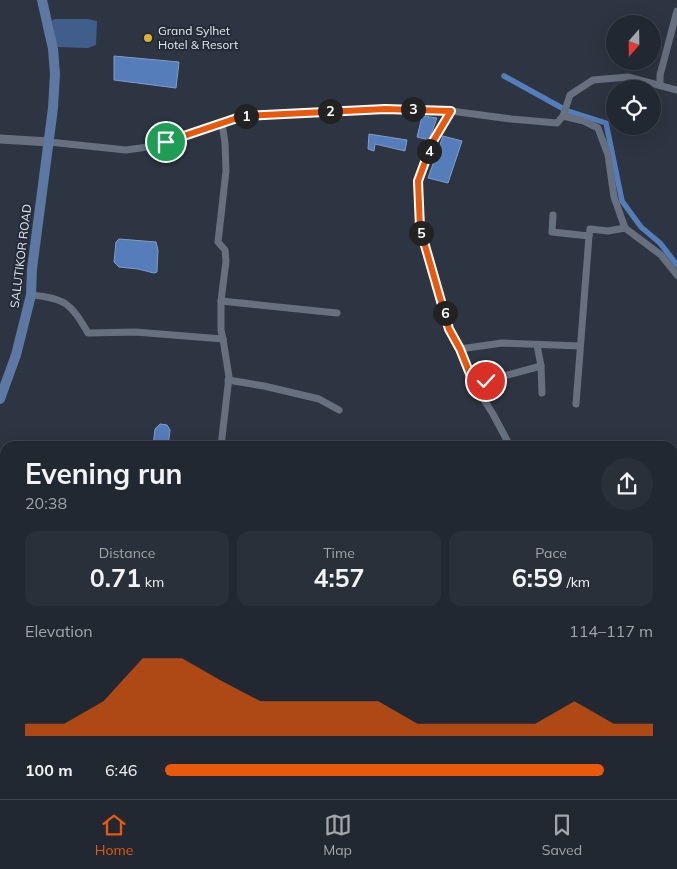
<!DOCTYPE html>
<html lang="en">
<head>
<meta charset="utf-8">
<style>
	:root { --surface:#212831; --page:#293039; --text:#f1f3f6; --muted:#a2a6ab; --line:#3e444d; --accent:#ea580c }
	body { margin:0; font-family:Mulish,sans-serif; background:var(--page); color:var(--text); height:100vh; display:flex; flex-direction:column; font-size:19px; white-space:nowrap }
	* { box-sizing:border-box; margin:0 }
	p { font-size:16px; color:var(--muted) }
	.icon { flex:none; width:28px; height:28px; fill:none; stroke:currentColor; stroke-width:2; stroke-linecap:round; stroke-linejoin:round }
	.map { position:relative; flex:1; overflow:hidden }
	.side { position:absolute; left:0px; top:441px; width:678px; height:359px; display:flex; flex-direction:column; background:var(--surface); border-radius:15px 15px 0 0; box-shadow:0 5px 20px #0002,0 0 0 1px var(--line) }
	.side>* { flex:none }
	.needle { width:32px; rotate:200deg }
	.tools { position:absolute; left:606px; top:15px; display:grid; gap:10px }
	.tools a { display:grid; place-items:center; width:55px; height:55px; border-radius:50%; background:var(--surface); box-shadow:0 5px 20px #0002,0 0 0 1px var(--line); font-size:25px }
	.pin { position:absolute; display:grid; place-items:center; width:42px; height:42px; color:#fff; margin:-21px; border:2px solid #fff; border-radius:50%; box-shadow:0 1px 5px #0007 }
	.km { position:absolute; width:25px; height:25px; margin:-12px; border-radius:50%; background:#222; color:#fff; font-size:14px; line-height:25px; text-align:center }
	.round { display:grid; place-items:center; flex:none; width:52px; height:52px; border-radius:26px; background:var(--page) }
	.headline { display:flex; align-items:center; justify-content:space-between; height:85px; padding:0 25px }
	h1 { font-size:28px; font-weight:700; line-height:38px }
	.metrics { display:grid; grid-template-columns:repeat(3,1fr); gap:8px; height:85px; padding:5px 25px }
	.metrics div { display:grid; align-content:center; border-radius:12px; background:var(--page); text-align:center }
	.metrics b { font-size:25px; font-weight:700 }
	.metrics small { font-size:14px; font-weight:400 }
	.metrics p { font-size:14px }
	.chart { height:140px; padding:10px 25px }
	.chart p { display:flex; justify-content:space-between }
	.chart svg { width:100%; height:90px; margin-top:5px; fill:var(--accent); opacity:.7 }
	ul { padding:0 25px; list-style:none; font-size:16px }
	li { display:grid; grid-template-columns:80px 60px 1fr; align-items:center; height:38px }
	li i { height:12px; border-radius:6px; background:var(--accent) }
	.menu { display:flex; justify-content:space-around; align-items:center; height:70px; border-top:1px solid var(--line); background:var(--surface); font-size:14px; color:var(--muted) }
	.menu a { display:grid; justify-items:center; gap:2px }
	.menu .active { color:var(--accent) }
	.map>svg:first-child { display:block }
	.green { fill:#405e8c }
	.water { fill:#557db9; stroke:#809dca }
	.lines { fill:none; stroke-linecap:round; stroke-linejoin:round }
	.canal { stroke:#557db9; stroke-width:5.5 }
	.minor { stroke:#67707e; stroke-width:7 }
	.tertiary { stroke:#67707e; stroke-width:9 }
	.secondary { stroke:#5d78a2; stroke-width:10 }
	.route-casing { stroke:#fff; stroke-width:10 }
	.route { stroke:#ea580c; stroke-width:6 }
	.poi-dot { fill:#ddb133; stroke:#232b37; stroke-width:2 }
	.labels { text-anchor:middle; stroke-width:4; stroke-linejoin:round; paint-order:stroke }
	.poi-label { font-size:12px; fill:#e4e9f2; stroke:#232b37; text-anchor:start }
	.street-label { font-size:12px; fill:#e4e9f2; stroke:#232b37 }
</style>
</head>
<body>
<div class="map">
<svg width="677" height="799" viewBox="0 0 677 799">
	<rect width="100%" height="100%" fill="#2c3541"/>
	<!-- green -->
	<path class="green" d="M 54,19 L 88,19 L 97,21 L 96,45 L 88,48 L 57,47 L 52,21 Z"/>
	<!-- water -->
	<g class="water">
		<path d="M 114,56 L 179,62 L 176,88 L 114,80 Z"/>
		<path d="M 423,116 L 437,118 L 429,140 L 417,137 L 422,117 Z"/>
		<path d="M 369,134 L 407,140 L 405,151 L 375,144 L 374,151 L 368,149 Z"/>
		<path d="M 443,136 L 462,141 L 448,183 L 428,178 Z"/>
		<path d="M 119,239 L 156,242 L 158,250 L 157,272 L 154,273 L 138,269 L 119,267 L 114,262 L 116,242 Z"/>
		<path d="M 160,424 L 167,425 L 170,430 L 168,446 L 153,446 L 155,429 Z"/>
	</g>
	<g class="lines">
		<!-- canal -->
		<g class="canal">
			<path d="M 504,76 L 562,108"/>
			<path d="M 568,111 L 606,123 L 622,201 L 641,227 L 660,243 L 677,265"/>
			<path d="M 360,799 L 361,795"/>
		</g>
		<!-- minor -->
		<g class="minor">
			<path d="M 660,84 L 660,75 L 677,11"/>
			<path d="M 451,111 L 432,143 L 418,181 L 420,228 L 449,329 L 460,349 L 474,384 L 493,414 L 510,446"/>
			<path d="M 563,116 L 584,121 L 598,128 L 608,155 L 614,197 L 625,228"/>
			<path d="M 49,142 L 126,150 L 155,146 L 243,116 L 385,109 L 451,111 L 511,119 L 557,123 L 563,116 L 570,95 L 593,80 L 628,77 L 677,90"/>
			<path d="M 553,215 L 552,232 L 589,236 L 590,229 L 608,231 L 625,228 L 661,255 L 677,275"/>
			<path d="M 31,295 C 66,298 71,304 88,333 L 135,332 L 223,339 L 221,330 L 221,301 L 226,261 L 225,250 L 218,242 L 226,171 L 225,143 L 222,123"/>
			<path d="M 221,301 L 337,313"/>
			<path d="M 537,345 L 541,366 L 542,393"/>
			<path d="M 460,349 L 502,343 L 580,346"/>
			<path d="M 228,380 L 264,386 L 319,399 L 339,410"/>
			<path d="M 474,384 L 541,366"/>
			<path d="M 576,404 L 589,236"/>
			<path d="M 221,446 L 229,377 L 223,339"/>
			<path d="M 672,456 L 677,456"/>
			<path d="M 672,557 L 677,557"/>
			<path d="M 580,795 L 580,799"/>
			<path d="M 279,799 L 286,795"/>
		</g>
		<!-- tertiary -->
		<path class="tertiary" d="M 0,139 L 49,142"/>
		<!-- secondary -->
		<g class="secondary">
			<path d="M 0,399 L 16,355 L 31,295 L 32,269 L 53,108 L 55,74 L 53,49 L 42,0"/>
			<path d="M 0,613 L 5,619"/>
			<path d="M 221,795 L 224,799"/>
		</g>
	</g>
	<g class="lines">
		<!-- route casing -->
		<g class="route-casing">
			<path id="route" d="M 166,142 L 243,116 L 385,109 L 451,111 L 432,143 L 418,181 L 420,228 L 449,329 L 460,349 L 474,384 L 486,381"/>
		</g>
		<!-- route -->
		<use href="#route" class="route"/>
	</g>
	<!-- markers -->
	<circle class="poi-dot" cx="148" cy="38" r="5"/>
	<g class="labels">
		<!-- poi labels -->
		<g class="poi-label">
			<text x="158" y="35">Grand Sylhet<tspan x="158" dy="14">Hotel &amp; Resort</tspan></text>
		</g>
		<!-- street labels -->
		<g class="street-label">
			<text transform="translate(21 256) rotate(-83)" y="4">SALUTIKOR ROAD</text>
		</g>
	</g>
</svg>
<div class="tools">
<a><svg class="needle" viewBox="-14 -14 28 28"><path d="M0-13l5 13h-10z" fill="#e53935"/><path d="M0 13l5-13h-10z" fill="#a2a6ab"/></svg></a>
<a><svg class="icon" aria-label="locate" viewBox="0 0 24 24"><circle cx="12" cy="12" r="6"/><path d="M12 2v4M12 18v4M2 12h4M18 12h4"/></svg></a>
</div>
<div class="pin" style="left:166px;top:142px;background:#1e9e55"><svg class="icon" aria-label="arrive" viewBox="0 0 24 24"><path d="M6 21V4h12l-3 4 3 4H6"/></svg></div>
<div class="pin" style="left:486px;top:381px;background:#d93025"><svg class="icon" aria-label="check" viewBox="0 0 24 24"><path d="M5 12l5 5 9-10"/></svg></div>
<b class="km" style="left:246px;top:116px">1</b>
<b class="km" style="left:330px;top:111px">2</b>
<b class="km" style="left:413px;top:109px">3</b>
<b class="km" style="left:429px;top:151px">4</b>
<b class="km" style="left:421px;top:233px">5</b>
<b class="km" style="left:445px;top:313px">6</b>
<section class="side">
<div class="headline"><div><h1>Evening run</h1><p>20:38</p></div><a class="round"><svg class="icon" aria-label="share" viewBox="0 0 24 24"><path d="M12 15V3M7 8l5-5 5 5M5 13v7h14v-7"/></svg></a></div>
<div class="metrics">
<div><p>Distance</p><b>0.71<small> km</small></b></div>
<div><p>Time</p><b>4:57</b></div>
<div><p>Pace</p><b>6:59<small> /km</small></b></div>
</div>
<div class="chart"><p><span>Elevation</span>114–117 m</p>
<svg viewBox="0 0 160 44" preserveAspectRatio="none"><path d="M0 44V38L10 38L20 27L30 6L40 6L50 17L60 27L70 27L80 27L90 27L100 38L110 38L120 38L130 38L140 27L150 38L160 38V44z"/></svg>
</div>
<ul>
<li><b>100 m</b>6:46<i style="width:90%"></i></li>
</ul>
</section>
</div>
<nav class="menu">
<a class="active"><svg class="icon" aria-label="home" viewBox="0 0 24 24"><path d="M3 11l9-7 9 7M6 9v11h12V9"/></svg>Home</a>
<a><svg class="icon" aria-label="map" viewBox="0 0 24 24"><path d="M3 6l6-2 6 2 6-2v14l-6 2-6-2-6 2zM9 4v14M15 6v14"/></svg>Map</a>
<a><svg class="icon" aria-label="saved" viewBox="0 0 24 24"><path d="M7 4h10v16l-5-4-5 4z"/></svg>Saved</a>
</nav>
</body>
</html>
